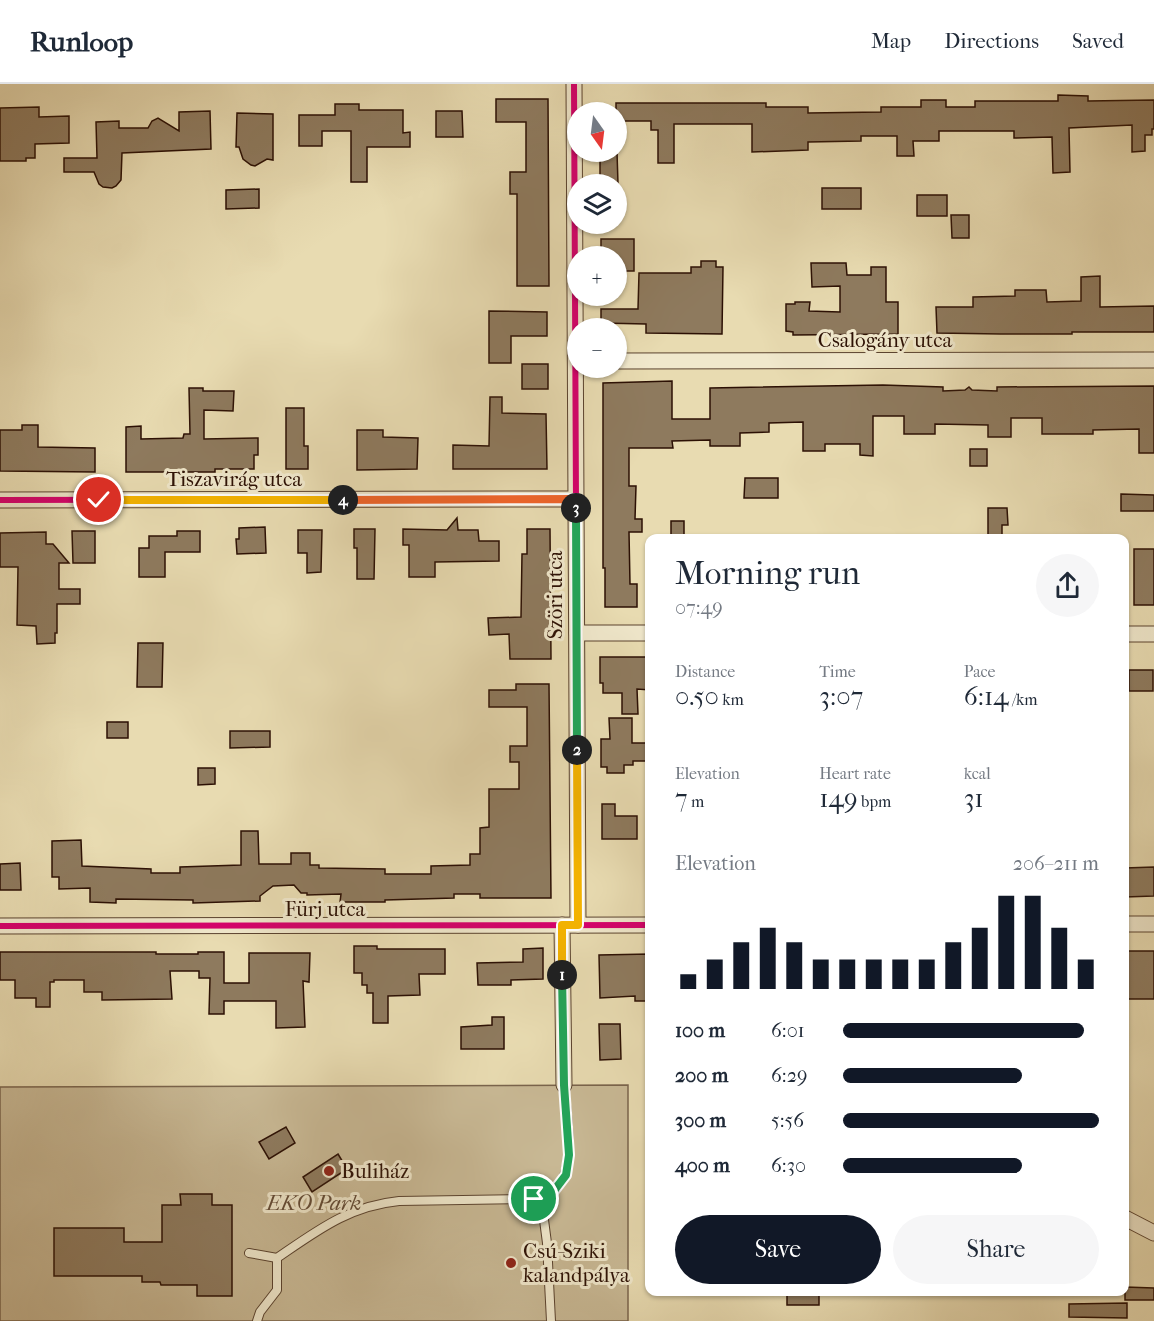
<!DOCTYPE html>
<html lang="en">
<head>
<meta charset="utf-8">
<style>
	:root { --surface:#fff; --page:#f6f6f7; --text:#1f2937; --muted:#747a83; --line:#e0e1e3; --accent:#111827 }
	body { margin:0; font-family:"IM FELL French Canon",serif; background:var(--page); color:var(--text); height:100vh; display:flex; flex-direction:column; font-size:22px; white-space:nowrap }
	* { box-sizing:border-box; margin:0 }
	p { font-size:20px; color:var(--muted) }
	.icon { flex:none; width:33px; height:33px; fill:none; stroke:currentColor; stroke-width:2; stroke-linecap:round; stroke-linejoin:round }
	.map { position:relative; flex:1; overflow:hidden }
	.sheet { position:absolute; left:645px; top:450px; width:484px; height:762px; display:flex; flex-direction:column; background:var(--surface); border-radius:12px; box-shadow:0 2px 4px #0004 }
	.sheet>* { flex:none }
	.needle { width:39px; rotate:166deg }
	.controls { position:absolute; left:567px; top:18px; display:grid; gap:12px }
	.controls a { display:grid; place-items:center; width:60px; height:60px; border-radius:50%; background:var(--surface); box-shadow:0 2px 4px #0004; font-size:30px }
	.pin { position:absolute; display:grid; place-items:center; width:51px; height:51px; color:#fff; margin:-26px; border:3px solid #fff; border-radius:50%; box-shadow:0 2px 6px #0007 }
	.km { position:absolute; width:30px; height:30px; margin:-15px; border-radius:50%; background:#222; color:#fff; font-size:16px; line-height:30px; text-align:center }
	.round { display:grid; place-items:center; flex:none; width:63px; height:63px; border-radius:32px; background:var(--page) }
	.headline { display:flex; align-items:center; justify-content:space-between; height:102px; padding:0 30px }
	h1 { font-size:33px; font-weight:600; line-height:45px }
	.metrics { display:grid; grid-template-columns:repeat(3,1fr); gap:9px; height:102px; padding:6px 30px }
	.metrics div { display:grid; align-content:center }
	.metrics b { font-size:26px; font-weight:600 }
	.metrics small { font-size:16px; font-weight:400 }
	.metrics p { font-size:16px }
	.chart { height:168px; padding:12px 30px }
	.chart p { display:flex; justify-content:space-between }
	.chart svg { width:100%; height:108px; margin-top:6px; stroke:var(--accent); stroke-width:6 }
	.action { display:flex; gap:12px; margin-top:auto; padding:12px 30px }
	.action a { flex:1; height:69px; border-radius:36px; background:var(--accent); color:#fff; font-size:24px; font-weight:600; line-height:69px; text-align:center }
	.action a+a { background:var(--page); color:var(--text) }
	ul { padding:0 30px; list-style:none; font-size:20px }
	li { display:grid; grid-template-columns:96px 72px 1fr; align-items:center; height:45px }
	li i { height:15px; border-radius:8px; background:var(--accent) }
	header { display:flex; align-items:center; gap:36px; box-sizing:border-box; height:84px; padding:0 30px; background:var(--surface); border-bottom:2px solid var(--line) }
	header strong { font-size:28px }
	nav { display:flex; gap:33px; margin-inline-start:auto; font-size:21px }
	.map>svg:first-child { display:block }
	.green { fill:#c8b894; stroke:#7a644c; stroke-width:1.5 }
	.building { fill:#8e7a5e; stroke:#2c1004; stroke-width:1.5 }
	.lines { fill:none; stroke-linecap:round; stroke-linejoin:round }
	.service-casing { stroke:#5b432f; stroke-width:10 }
	.minor-casing { stroke:#5b432f; stroke-width:17 }
	.service { stroke:#f0e8cc; stroke-width:8 }
	.minor { stroke:#f0e8cc; stroke-width:15 }
	.cycleway-casing { stroke:#f0e8cc; stroke-width:10 }
	.cycleway { stroke:#d6006c; stroke-width:6 }
	.split-1-casing { stroke:#fff; stroke-width:12 }
	.split-2-casing { stroke:#fff; stroke-width:12 }
	.split-3-casing { stroke:#fff; stroke-width:12 }
	.split-4-casing { stroke:#fff; stroke-width:12 }
	.split-5-casing { stroke:#fff; stroke-width:12 }
	.split-1 { stroke:#22a559; stroke-width:8 }
	.split-2 { stroke:#f5b400; stroke-width:8 }
	.split-3 { stroke:#22a559; stroke-width:8 }
	.split-4 { stroke:#f0652b; stroke-width:8 }
	.split-5 { stroke:#f5b400; stroke-width:8 }
	.poi-dot { fill:#8f2418; stroke:#f0e8cc; stroke-width:2 }
	.labels { text-anchor:middle; stroke-width:6; stroke-linejoin:round; paint-order:stroke }
	.street-label { font-size:21px; fill:#2c1004; stroke:#f0e8cc }
	.poi-label { font-size:21px; fill:#2c1004; stroke:#f0e8cc; text-anchor:start }
	.park-label { font-size:21px; font-style:italic; fill:#634b36; stroke:#f0e8cc }
</style>
</head>
<body>
<header>
<strong>Runloop</strong>
<nav><a>Map</a><a>Directions</a><a>Saved</a></nav>
</header>
<div class="map">
<svg width="1154" height="1237" viewBox="0 0 1154 1237">
	<rect width="100%" height="100%" fill="#e8dbb1"/>
	<filter id="stains"><feTurbulence type="fractalNoise" baseFrequency=".00333" numOctaves="4"/><feColorMatrix values="0 0 0 0 .2 0 0 0 0 .09 0 0 0 0 .02 0 0 0 .5 -.17"/></filter>
	<radialGradient id="worn" r=".72"><stop offset=".6" stop-color="#630" stop-opacity="0"/><stop offset="1" stop-color="#630" stop-opacity=".3"/></radialGradient>
	<!-- green -->
	<path class="green" d="M 628,1001 L 628,1237 L 0,1237 L 0,1003 Z"/>
	<!-- building -->
	<g class="building">
		<path d="M 1058,11 L 1088,12 L 1088,17 L 1154,16 L 1154,45 L 1152,45 L 1152,51 L 1145,51 L 1145,67 L 1132,68 L 1132,41 L 1069,44 L 1070,88 L 1053,89 L 1052,53 L 1014,54 L 1014,47 L 939,47 L 939,57 L 913,57 L 914,72 L 897,72 L 897,52 L 861,52 L 861,57 L 808,58 L 808,66 L 752,68 L 752,40 L 674,40 L 674,79 L 658,79 L 658,46 L 651,46 L 651,37 L 616,37 L 616,19 L 766,19 L 766,23 L 808,23 L 808,29 L 881,28 L 881,23 L 921,23 L 921,16 L 946,16 L 946,23 L 975,23 L 975,17 L 1058,17 Z"/>
		<path d="M 496,15 L 548,15 L 549,202 L 517,202 L 517,110 L 510,110 L 510,88 L 526,88 L 526,38 L 496,38 Z"/>
		<path d="M 335,20 L 359,20 L 359,26 L 403,26 L 403,49 L 410,48 L 410,63 L 367,63 L 367,98 L 351,98 L 351,47 L 322,47 L 322,62 L 299,62 L 299,31 L 335,31 Z"/>
		<path d="M 39,23 L 39,33 L 69,32 L 69,59 L 35,60 L 35,74 L 26,74 L 26,77 L 0,77 L 0,24 Z"/>
		<path d="M 210,27 L 211,65 L 122,69 L 121,96 L 116,102 L 112,104 L 103,103 L 99,100 L 94,88 L 64,88 L 64,74 L 97,74 L 96,38 L 119,37 L 119,44 L 148,44 L 152,37 L 158,34 L 179,47 L 179,28 Z"/>
		<path d="M 436,27 L 462,27 L 463,53 L 436,53 Z"/>
		<path d="M 237,29 L 273,30 L 273,76 L 267,75 L 255,82 L 251,81 L 243,75 L 239,63 L 236,63 Z"/>
		<path d="M 600,68 L 617,68 L 618,100 L 600,100 Z"/>
		<rect x="822" y="104" width="39" height="21"/>
		<path d="M 259,105 L 259,124 L 226,125 L 226,106 Z"/>
		<rect x="917" y="111" width="30" height="21"/>
		<path d="M 951,131 L 969,131 L 969,154 L 952,154 Z"/>
		<path d="M 601,155 L 634,155 L 634,187 L 616,187 L 616,172 L 601,172 Z"/>
		<path d="M 701,177 L 716,177 L 716,183 L 723,183 L 722,250 L 646,249 L 646,240 L 601,239 L 601,225 L 638,225 L 639,189 L 691,189 L 691,183 L 701,183 Z"/>
		<path d="M 811,179 L 846,179 L 847,191 L 871,191 L 871,183 L 886,183 L 886,218 L 898,218 L 898,250 L 793,251 L 793,248 L 786,247 L 786,220 L 795,220 L 795,218 L 810,218 L 809,227 L 840,228 L 840,202 L 812,203 Z"/>
		<path d="M 1100,192 L 1100,223 L 1154,222 L 1154,248 L 1072,248 L 1072,250 L 1001,250 L 937,249 L 936,223 L 973,223 L 973,213 L 1015,212 L 1015,206 L 1046,206 L 1047,218 L 1081,217 L 1081,193 Z"/>
		<path d="M 489,227 L 547,228 L 547,252 L 511,252 L 511,279 L 489,279 Z"/>
		<rect x="522" y="280" width="26" height="25"/>
		<path d="M 672,297 L 672,335 L 710,335 L 710,304 L 883,301 L 943,303 L 943,307 L 965,306 L 969,303 L 972,306 L 997,307 L 997,303 L 1154,302 L 1154,369 L 1139,369 L 1139,345 L 1093,346 L 1093,350 L 1042,350 L 1042,334 L 1011,334 L 1011,353 L 988,353 L 988,341 L 935,340 L 935,350 L 904,350 L 904,332 L 873,332 L 873,372 L 860,371 L 860,360 L 825,360 L 825,367 L 803,367 L 803,338 L 769,339 L 769,348 L 740,349 L 740,362 L 710,362 L 710,356 L 672,357 L 673,364 L 629,364 L 629,402 L 636,402 L 635,435 L 642,435 L 642,448 L 629,448 L 630,500 L 637,500 L 637,523 L 605,523 L 605,484 L 603,484 L 603,299 Z"/>
		<path d="M 189,304 L 203,304 L 203,307 L 234,307 L 233,327 L 204,326 L 204,355 L 258,354 L 258,371 L 254,371 L 254,385 L 215,385 L 215,388 L 126,388 L 126,343 L 141,342 L 141,355 L 183,354 L 184,350 L 190,350 Z"/>
		<path d="M 490,313 L 502,313 L 502,329 L 546,330 L 547,385 L 453,385 L 453,361 L 489,362 Z"/>
		<path d="M 286,324 L 304,324 L 304,362 L 308,362 L 308,385 L 286,385 Z"/>
		<path d="M 22,341 L 38,341 L 38,363 L 95,364 L 95,388 L 0,387 L 0,346 L 22,346 Z"/>
		<path d="M 357,346 L 383,346 L 383,353 L 418,354 L 417,385 L 357,386 Z"/>
		<rect x="970" y="365" width="17" height="17"/>
		<path d="M 745,394 L 778,394 L 778,414 L 744,414 Z"/>
		<path d="M 1121,410 L 1154,411 L 1154,427 L 1121,427 Z"/>
		<path d="M 988,424 L 1007,424 L 1008,441 L 1002,441 L 1002,454 L 988,454 Z"/>
		<path d="M 457,434 L 458,446 L 478,446 L 479,457 L 499,457 L 499,477 L 435,478 L 435,493 L 409,493 L 409,461 L 403,461 L 403,445 L 447,446 Z"/>
		<rect x="671" y="437" width="13" height="17"/>
		<path d="M 265,443 L 266,469 L 237,470 L 236,455 L 239,455 L 239,444 Z"/>
		<path d="M 354,445 L 375,445 L 374,495 L 357,495 L 357,464 L 354,464 Z"/>
		<path d="M 527,445 L 550,445 L 551,575 L 510,575 L 509,550 L 489,551 L 488,534 L 521,533 L 522,470 L 527,470 Z"/>
		<path d="M 298,446 L 322,446 L 321,488 L 307,489 L 307,469 L 298,469 Z"/>
		<path d="M 72,447 L 95,447 L 95,479 L 73,479 Z"/>
		<path d="M 177,447 L 200,447 L 200,468 L 165,468 L 165,493 L 139,493 L 139,464 L 149,464 L 149,452 L 177,452 Z"/>
		<path d="M 46,448 L 46,460 L 53,460 L 69,479 L 59,479 L 59,505 L 80,505 L 80,520 L 57,520 L 57,549 L 55,549 L 55,559 L 37,560 L 36,542 L 17,541 L 18,483 L 0,483 L 0,449 Z"/>
		<rect x="1134" y="465" width="20" height="56"/>
		<path d="M 138,559 L 163,559 L 162,603 L 137,603 Z"/>
		<path d="M 600,573 L 650,573 L 650,606 L 637,605 L 638,630 L 622,630 L 622,609 L 603,609 L 603,599 L 600,599 Z"/>
		<rect x="1129" y="586" width="24" height="21"/>
		<path d="M 516,600 L 549,600 L 551,814 L 480,814 L 480,810 L 454,810 L 454,814 L 385,816 L 385,818 L 340,818 L 341,810 L 307,811 L 307,809 L 301,809 L 294,801 L 273,802 L 260,812 L 260,817 L 193,819 L 193,816 L 116,815 L 116,819 L 90,818 L 90,804 L 59,805 L 59,793 L 52,793 L 52,757 L 81,756 L 82,782 L 151,785 L 151,789 L 180,789 L 180,783 L 241,781 L 241,747 L 258,747 L 259,780 L 291,780 L 291,769 L 310,769 L 310,781 L 319,781 L 319,784 L 385,785 L 385,790 L 431,790 L 431,782 L 470,781 L 470,770 L 480,770 L 480,744 L 489,743 L 489,705 L 519,705 L 519,678 L 510,678 L 510,662 L 527,662 L 527,623 L 489,623 L 489,606 L 516,606 Z"/>
		<path d="M 609,634 L 632,634 L 632,659 L 650,659 L 650,677 L 633,677 L 633,681 L 624,681 L 624,689 L 607,689 L 607,683 L 601,683 L 601,655 L 610,655 Z"/>
		<rect x="107" y="638" width="21" height="16"/>
		<path d="M 230,647 L 270,647 L 270,663 L 230,664 Z"/>
		<path d="M 198,684 L 215,684 L 215,700 L 198,701 Z"/>
		<path d="M 602,720 L 615,720 L 615,732 L 637,732 L 637,755 L 602,755 Z"/>
		<path d="M 20,779 L 21,806 L 0,806 L 0,780 Z"/>
		<path d="M 1154,783 L 1154,812 L 1125,813 L 1125,784 Z"/>
		<path d="M 354,862 L 377,862 L 377,865 L 445,865 L 445,890 L 419,890 L 420,911 L 388,912 L 388,939 L 373,939 L 373,909 L 367,909 L 367,901 L 362,901 L 362,889 L 354,889 Z"/>
		<path d="M 543,864 L 543,895 L 511,896 L 511,901 L 478,901 L 477,879 L 523,878 L 523,865 Z"/>
		<path d="M 1125,867 L 1154,867 L 1154,915 L 1127,915 L 1128,889 L 1125,889 Z"/>
		<path d="M 0,868 L 156,868 L 156,870 L 198,870 L 198,868 L 224,868 L 224,899 L 249,899 L 249,869 L 310,869 L 309,898 L 303,897 L 305,943 L 276,944 L 276,917 L 224,917 L 224,930 L 209,930 L 210,894 L 199,894 L 199,887 L 170,887 L 172,915 L 102,916 L 102,908 L 84,908 L 84,896 L 54,896 L 54,898 L 50,898 L 50,923 L 36,923 L 36,914 L 15,914 L 15,896 L 0,896 Z"/>
		<path d="M 650,870 L 650,917 L 635,917 L 635,912 L 600,914 L 599,871 Z"/>
		<path d="M 492,933 L 504,933 L 504,965 L 461,965 L 461,943 L 492,941 Z"/>
		<path d="M 599,940 L 620,940 L 621,975 L 600,976 Z"/>
		<path d="M 286,1043 L 295,1059 L 269,1075 L 259,1058 Z"/>
		<path d="M 338,1070 L 347,1085 L 312,1108 L 303,1093 Z"/>
		<path d="M 180,1110 L 212,1110 L 212,1121 L 232,1121 L 232,1212 L 197,1212 L 197,1201 L 161,1201 L 160,1198 L 142,1198 L 142,1192 L 54,1192 L 54,1144 L 124,1144 L 124,1158 L 162,1158 L 162,1121 L 181,1121 Z"/>
		<path d="M 1125,1203 L 1154,1204 L 1154,1216 L 1125,1216 Z"/>
		<rect x="787" y="1208" width="32" height="13"/>
		<path d="M 1127,1219 L 1127,1234 L 1069,1233 L 1069,1220 Z"/>
	</g>
	<g class="lines">
		<!-- service casing -->
		<g class="service-casing">
			<g id="service">
				<path d="M 541,1113 L 547,1159 L 551,1237"/>
				<path d="M 249,1169 L 277,1174 C 318,1146 349,1122 399,1117 L 534,1115 C 539,1113 546,1112 551,1109 C 579,1092 566,1029 564,1001"/>
				<path d="M 257,1237 L 260,1228 L 277,1206 L 277,1174"/>
			</g>
		</g>
		<!-- minor casing -->
		<g class="minor-casing">
			<g id="minor">
				<path d="M 574,0 L 578,841"/>
				<path d="M 616,277 L 1154,276"/>
				<path d="M 0,416 L 576,415"/>
				<path d="M 577,549 L 650,549"/>
				<path d="M 1125,550 L 1154,550"/>
				<path d="M 1125,840 L 1154,840"/>
				<path d="M 562,841 L 564,1001"/>
				<path d="M 0,842 L 650,841"/>
				<path d="M 1125,1134 L 1154,1149"/>
			</g>
		</g>
		<!-- service -->
		<use href="#service" class="service"/>
		<!-- minor -->
		<use href="#minor" class="minor"/>
		<!-- cycleway casing -->
		<g class="cycleway-casing">
			<g id="cycleway">
				<path d="M 574,0 L 578,841"/>
				<path d="M 0,416 L 576,415"/>
				<path d="M 0,842 L 650,841"/>
			</g>
		</g>
		<!-- cycleway -->
		<use href="#cycleway" class="cycleway"/>
	</g>
	<g class="lines">
		<!-- split-1 casing -->
		<g class="split-1-casing">
			<path id="split-1" d="M 534,1115 L 553,1108 L 566,1091 L 569,1071 L 564,1001 L 562,891"/>
		</g>
		<!-- split-2 casing -->
		<g class="split-2-casing">
			<path id="split-2" d="M 562,891 L 562,841 L 578,841 L 577,666"/>
		</g>
		<!-- split-3 casing -->
		<g class="split-3-casing">
			<path id="split-3" d="M 576,424 L 577,666"/>
		</g>
		<!-- split-4 casing -->
		<g class="split-4-casing">
			<path id="split-4" d="M 343,416 L 576,415 L 576,424"/>
		</g>
		<!-- split-5 casing -->
		<g class="split-5-casing">
			<path id="split-5" d="M 99,416 L 343,416"/>
		</g>
		<!-- split-1 -->
		<use href="#split-1" class="split-1"/>
		<!-- split-2 -->
		<use href="#split-2" class="split-2"/>
		<!-- split-3 -->
		<use href="#split-3" class="split-3"/>
		<!-- split-4 -->
		<use href="#split-4" class="split-4"/>
		<!-- split-5 -->
		<use href="#split-5" class="split-5"/>
	</g>
	<!-- markers -->
	<g class="poi-dot">
		<circle cx="329" cy="1087" r="6"/>
		<circle cx="511" cy="1179" r="6"/>
	</g>
	<g class="labels">
		<!-- street labels -->
		<g class="street-label">
			<text x="885" y="263">Csalogány utca</text>
			<text x="234" y="402">Tiszavirág utca</text>
			<text transform="translate(555 511) rotate(-90)" y="7">Szöri utca</text>
			<text x="325" y="832">Fürj utca</text>
		</g>
		<!-- poi labels -->
		<g class="poi-label">
			<text x="341" y="1094">Buliház</text>
			<text x="523" y="1174">Csú-Sziki<tspan x="523" dy="24">kalandpálya</tspan></text>
		</g>
		<!-- park labels -->
		<g class="park-label">
			<text x="314" y="1126">EKO Park</text>
		</g>
	</g>
	<rect width="100%" height="100%" filter="url(#stains)"/>
	<rect width="100%" height="100%" fill="url(#worn)"/>
</svg>
<div class="controls">
<a><svg class="needle" viewBox="-14 -14 28 28"><path d="M0-13l5 13h-10z" fill="#e53935"/><path d="M0 13l5-13h-10z" fill="#747a83"/></svg></a>
<a><svg class="icon" aria-label="layers" viewBox="0 0 24 24"><path d="M12 4l9 5-9 5-9-5zM3 14l9 5 9-5"/></svg></a>
<a>+</a>
<a>−</a>
</div>
<div class="pin" style="left:534px;top:1115px;background:#1e9e55"><svg class="icon" aria-label="arrive" viewBox="0 0 24 24"><path d="M6 21V4h12l-3 4 3 4H6"/></svg></div>
<div class="pin" style="left:99px;top:416px;background:#d93025"><svg class="icon" aria-label="check" viewBox="0 0 24 24"><path d="M5 12l5 5 9-10"/></svg></div>
<b class="km" style="left:562px;top:891px">1</b>
<b class="km" style="left:577px;top:666px">2</b>
<b class="km" style="left:576px;top:424px">3</b>
<b class="km" style="left:343px;top:416px">4</b>
<section class="sheet">
<div class="headline"><div><h1>Morning run</h1><p>07:49</p></div><a class="round"><svg class="icon" aria-label="share" viewBox="0 0 24 24"><path d="M12 15V3M7 8l5-5 5 5M5 13v7h14v-7"/></svg></a></div>
<div class="metrics">
<div><p>Distance</p><b>0.50<small> km</small></b></div>
<div><p>Time</p><b>3:07</b></div>
<div><p>Pace</p><b>6:14<small> /km</small></b></div>
</div>
<div class="metrics">
<div><p>Elevation</p><b>7<small> m</small></b></div>
<div><p>Heart rate</p><b>149<small> bpm</small></b></div>
<div><p>kcal</p><b>31</b></div>
</div>
<div class="chart"><p><span>Elevation</span>206–211 m</p>
<svg viewBox="0 0 160 44" preserveAspectRatio="none"><path d="M5 44V38M15 44V32M25 44V25M35 44V19M45 44V25M55 44V32M65 44V32M75 44V32M85 44V32M95 44V32M105 44V25M115 44V19M125 44V6M135 44V6M145 44V19M155 44V32"/></svg>
</div>
<ul>
<li><b>100 m</b>6:01<i style="width:94%"></i></li>
<li><b>200 m</b>6:29<i style="width:70%"></i></li>
<li><b>300 m</b>5:56<i style="width:100%"></i></li>
<li><b>400 m</b>6:30<i style="width:70%"></i></li>
</ul>
<div class="action"><a>Save</a><a>Share</a></div>
</section>
</div>
</body>
</html>
